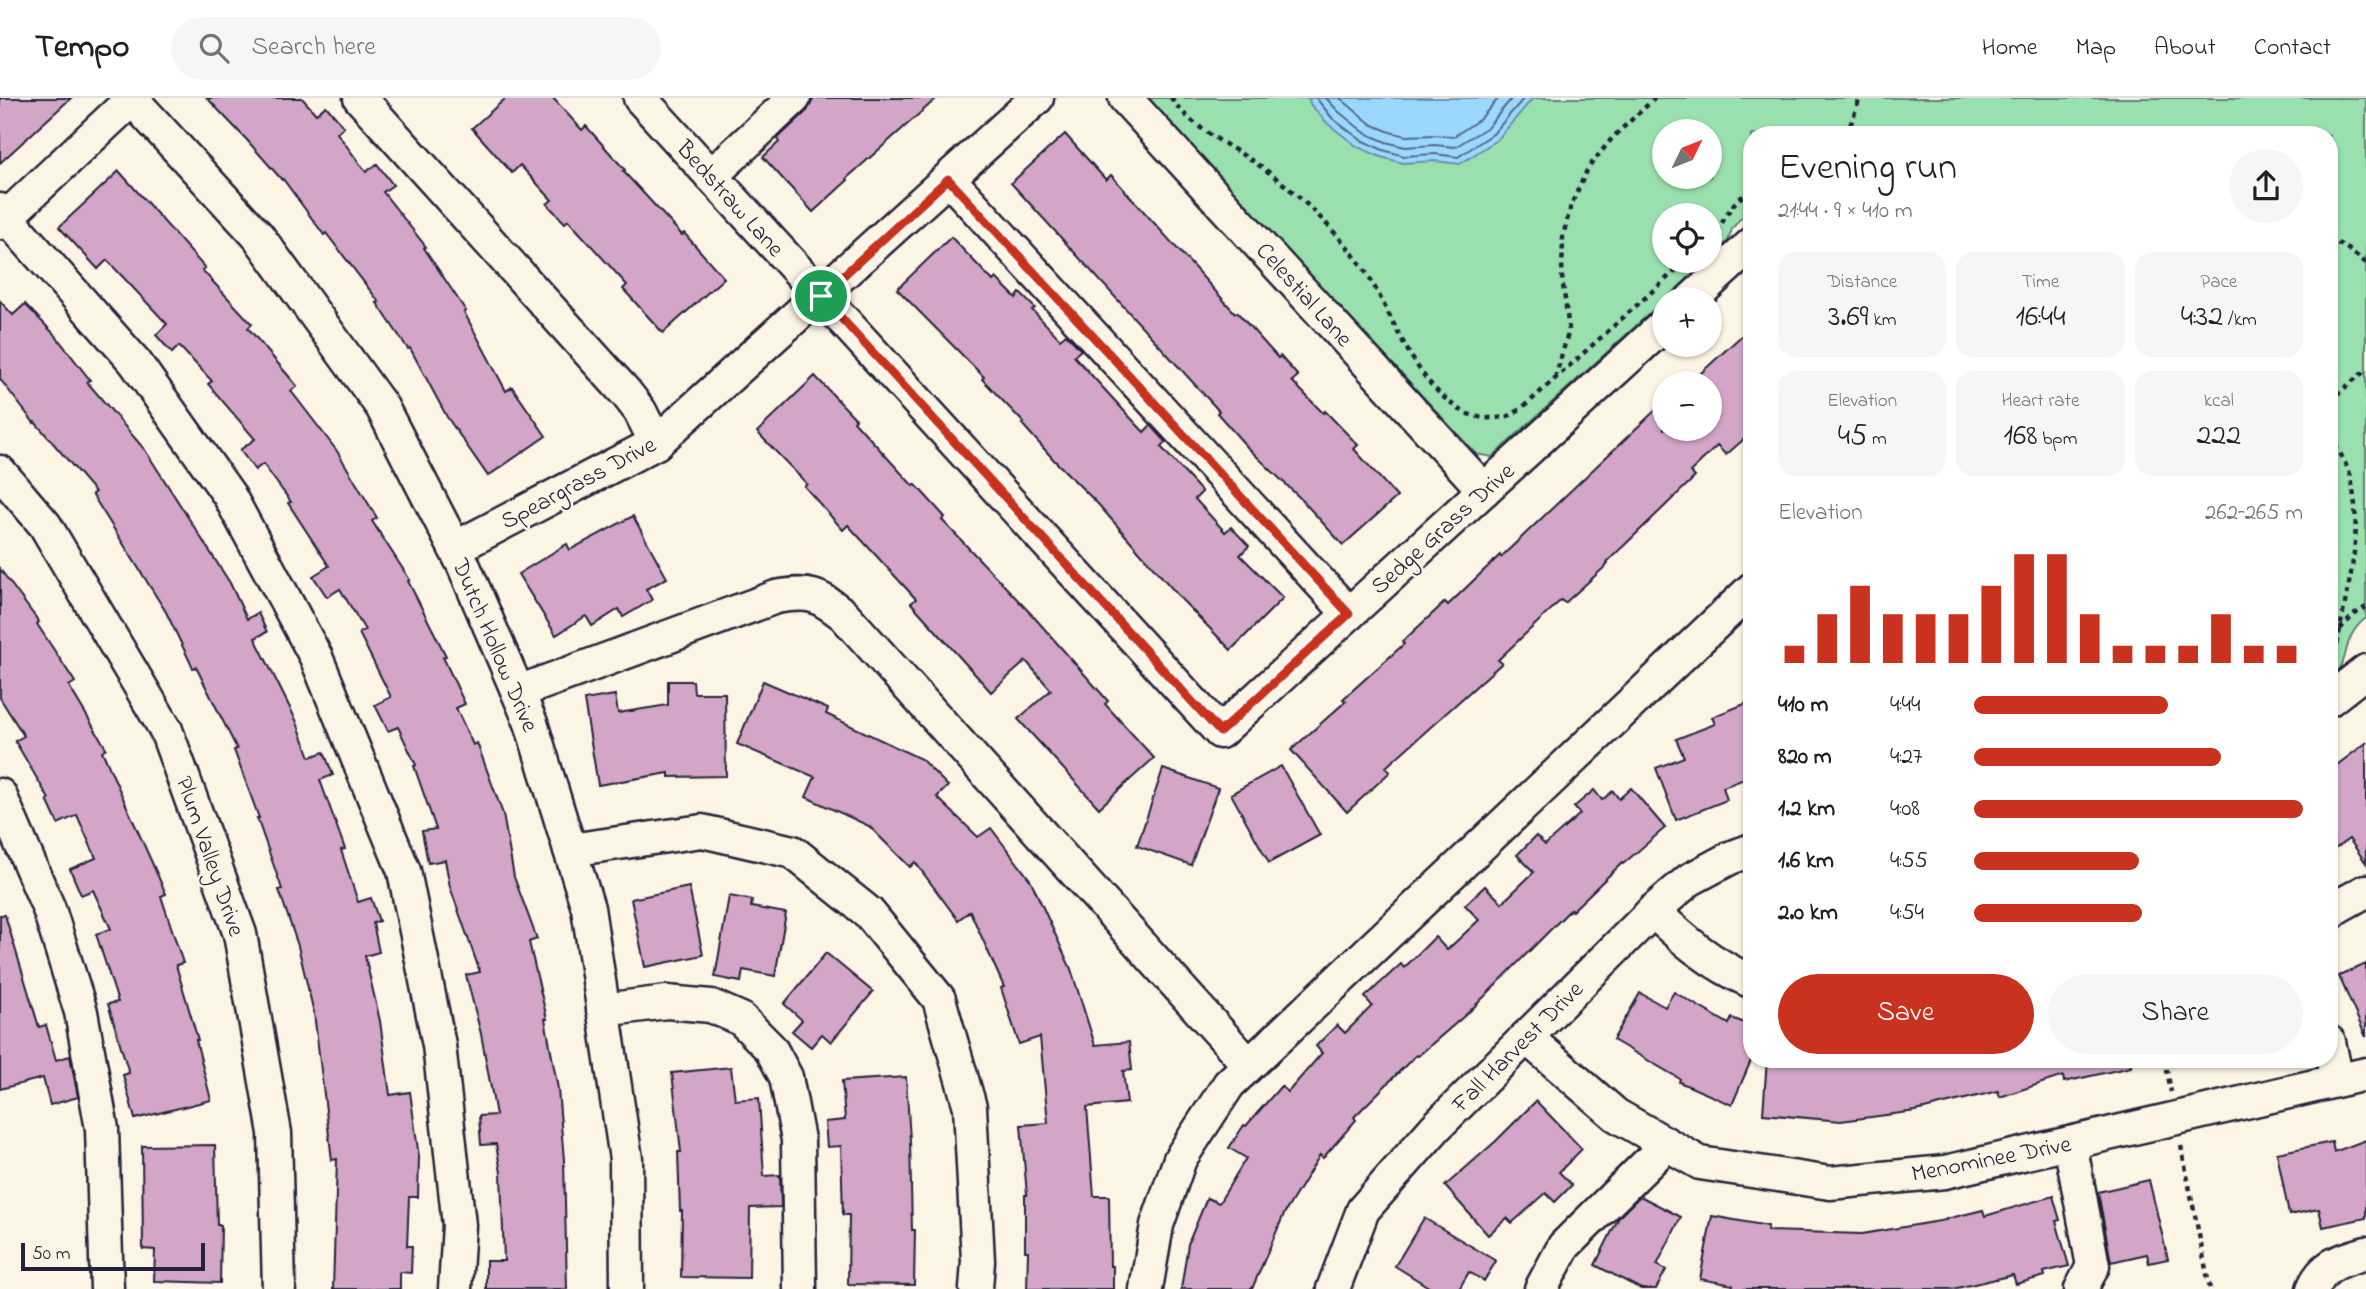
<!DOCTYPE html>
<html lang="en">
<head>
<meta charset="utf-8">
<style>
	:root { --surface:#fff; --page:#f6f6f6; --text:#202124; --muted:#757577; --line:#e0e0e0; --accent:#c8321e }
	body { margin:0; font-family:"Indie Flower",sans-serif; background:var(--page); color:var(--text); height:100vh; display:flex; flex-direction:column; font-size:26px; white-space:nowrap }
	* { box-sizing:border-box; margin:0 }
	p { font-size:23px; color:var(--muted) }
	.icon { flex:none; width:38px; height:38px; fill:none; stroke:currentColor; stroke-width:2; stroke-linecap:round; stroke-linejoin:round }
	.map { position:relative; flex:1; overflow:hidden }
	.drawer { position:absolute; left:1743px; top:28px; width:595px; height:942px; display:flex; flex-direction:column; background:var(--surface); border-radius:28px; box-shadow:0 2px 5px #0004 }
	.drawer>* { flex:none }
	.needle { width:46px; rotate:47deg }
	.controls { position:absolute; left:1652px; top:21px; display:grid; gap:14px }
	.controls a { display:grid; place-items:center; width:70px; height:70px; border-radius:50%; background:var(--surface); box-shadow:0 2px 5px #0004; font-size:35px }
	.scale { position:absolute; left:21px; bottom:18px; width:184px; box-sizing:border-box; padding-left:7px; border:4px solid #22223b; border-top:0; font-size:19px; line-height:24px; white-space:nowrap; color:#22223b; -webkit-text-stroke:5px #fcf5e5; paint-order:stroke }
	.pin { position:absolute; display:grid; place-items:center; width:60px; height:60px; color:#fff; margin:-30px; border:4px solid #fff; border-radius:50%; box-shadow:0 2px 7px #0007 }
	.round { display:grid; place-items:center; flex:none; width:74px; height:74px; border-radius:37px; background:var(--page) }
	.overview { display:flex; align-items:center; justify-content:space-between; height:119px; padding:0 35px }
	h1 { font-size:38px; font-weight:600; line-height:52px }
	.metrics { display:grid; grid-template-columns:repeat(3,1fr); gap:10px; height:119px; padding:7px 35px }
	.metrics div { display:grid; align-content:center; border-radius:18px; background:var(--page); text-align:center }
	.metrics b { font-size:30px; font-weight:600 }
	.metrics small { font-size:19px; font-weight:400 }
	.metrics p { font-size:19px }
	.chart { height:196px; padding:14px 35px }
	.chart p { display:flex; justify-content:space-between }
	.chart svg { width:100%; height:126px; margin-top:7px; stroke:var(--accent); stroke-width:6 }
	.button { display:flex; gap:14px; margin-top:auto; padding:14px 35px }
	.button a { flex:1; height:80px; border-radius:42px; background:var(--accent); color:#fff; font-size:28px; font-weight:600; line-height:80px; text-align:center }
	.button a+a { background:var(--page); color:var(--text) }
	ul { padding:0 35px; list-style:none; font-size:23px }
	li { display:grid; grid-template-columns:112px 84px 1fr; align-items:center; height:52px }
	li i { height:18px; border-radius:9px; background:var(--accent) }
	header { display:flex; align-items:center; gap:42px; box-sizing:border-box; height:98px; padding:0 35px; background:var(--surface); border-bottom:2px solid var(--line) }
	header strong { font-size:33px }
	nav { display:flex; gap:38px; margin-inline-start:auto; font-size:24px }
	.search { width:490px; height:63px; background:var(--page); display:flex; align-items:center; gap:18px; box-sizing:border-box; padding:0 24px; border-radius:38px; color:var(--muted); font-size:26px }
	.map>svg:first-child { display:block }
	.green { fill:#99e0ae; stroke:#5e8174; stroke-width:2; fill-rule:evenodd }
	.water { fill:#9cd8fd; stroke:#6b8faf; stroke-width:2 }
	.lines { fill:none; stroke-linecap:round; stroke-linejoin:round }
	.shore { stroke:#536b89; stroke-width:2 }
	.building { fill:#d3a5c7; stroke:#22223b; stroke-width:2 }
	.minor-casing { stroke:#22223b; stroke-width:37 }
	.path { stroke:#22223b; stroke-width:4.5; stroke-dasharray:5 5; stroke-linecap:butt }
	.minor { stroke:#fcf5e5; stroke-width:32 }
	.route-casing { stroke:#fff; stroke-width:14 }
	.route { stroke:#c8321e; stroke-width:9 }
	.labels { text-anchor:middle; stroke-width:5; stroke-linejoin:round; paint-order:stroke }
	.street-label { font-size:24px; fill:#22223b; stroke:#fcf5e5 }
</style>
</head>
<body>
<header>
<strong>Tempo</strong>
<div class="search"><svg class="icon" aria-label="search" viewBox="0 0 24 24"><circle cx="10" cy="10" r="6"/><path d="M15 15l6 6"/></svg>Search here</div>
<nav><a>Home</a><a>Map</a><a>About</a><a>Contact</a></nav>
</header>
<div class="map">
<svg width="2366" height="1191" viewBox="0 0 2366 1191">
	<rect width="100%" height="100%" fill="#fcf5e5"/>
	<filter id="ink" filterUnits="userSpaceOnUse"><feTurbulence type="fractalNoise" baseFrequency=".0143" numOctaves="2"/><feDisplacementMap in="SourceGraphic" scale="14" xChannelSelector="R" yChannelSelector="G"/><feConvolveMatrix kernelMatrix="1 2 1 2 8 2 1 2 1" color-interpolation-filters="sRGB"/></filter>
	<g filter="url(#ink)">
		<!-- green -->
		<path class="green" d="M 1146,0 L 2366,0 L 2366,520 C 2338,542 2353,566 2329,583 L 2329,37 L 1752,37 L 1752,112 L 1739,122 L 1732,131 L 1728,143 L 1710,160 L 1710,117 L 1664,117 L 1664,163 L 1707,163 L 1492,359 L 1476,356 ZM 1664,33 L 1710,33 L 1710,79 L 1664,79 Z"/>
		<!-- water -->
		<path class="water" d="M 1309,0 L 1533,0 L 1498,41 L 1460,66 L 1435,63 L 1403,65 L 1381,59 L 1358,49 L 1328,26 L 1310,6 Z"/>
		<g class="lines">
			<!-- shore -->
			<g class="shore">
				<path d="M 1316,0 L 1333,21 L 1361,42 L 1383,52 L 1404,58 L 1435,56 L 1458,59 L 1493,36 L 1524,0"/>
				<path d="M 1326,0 L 1339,14 L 1365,35 L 1386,44 L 1405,49 L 1435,47 L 1455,49 L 1488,29 L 1512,0"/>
				<path d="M 1340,0 L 1371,26 L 1390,34 L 1406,38 L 1435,37 L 1453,39 L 1480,21 L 1499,0"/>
			</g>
		</g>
		<!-- building -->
		<g class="building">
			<path d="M 0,0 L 71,0 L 0,65 Z"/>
			<path d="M 207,0 L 302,0 L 316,16 L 326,8 L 344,29 L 337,35 L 366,74 L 377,66 L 393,87 L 383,94 L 426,149 L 424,150 L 466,213 L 464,214 L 506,293 L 512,289 L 546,338 L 488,378 L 447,319 L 410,250 L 408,251 L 377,205 L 379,204 L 326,135 L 324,137 L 283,81 L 282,82 L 246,41 Z"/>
			<path d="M 506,0 L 553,0 L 582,32 L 586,28 L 625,72 L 623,73 L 682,137 L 684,135 L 724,180 L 663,235 L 623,191 L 627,187 L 568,122 L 565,125 L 547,106 L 552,102 L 520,67 L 512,75 L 472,30 Z"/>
			<path d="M 814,0 L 937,0 L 847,80 L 848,82 L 813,114 L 763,59 L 779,44 L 777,41 L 807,13 Z"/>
			<path d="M 1065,36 L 1106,82 L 1111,77 L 1235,215 L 1237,214 L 1278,260 L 1280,258 L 1298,278 L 1292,283 L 1323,315 L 1325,313 L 1358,347 L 1354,351 L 1397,399 L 1343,447 L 1301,401 L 1248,350 L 1217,315 L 1219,313 L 1011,85 Z"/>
			<path d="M 119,73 L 205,170 L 202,172 L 252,226 L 248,230 L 297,288 L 291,293 L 337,353 L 377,420 L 372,423 L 410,482 L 408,483 L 446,558 L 443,559 L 465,606 L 456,610 L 473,647 L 477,645 L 503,716 L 514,779 L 537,841 L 529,844 L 547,921 L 545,921 L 558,991 L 564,1062 L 567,1191 L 486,1191 L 486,1163 L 504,1163 L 501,1075 L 496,1046 L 481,1047 L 479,1018 L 496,1017 L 481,936 L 466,877 L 480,874 L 450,789 L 445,762 L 428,765 L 422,733 L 436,731 L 414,668 L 416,667 L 398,629 L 388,633 L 375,607 L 391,599 L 359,535 L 365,532 L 340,491 L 327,499 L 313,478 L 329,468 L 288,405 L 291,404 L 263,366 L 255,372 L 240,352 L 255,341 L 208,286 L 212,283 L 179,248 L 172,255 L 156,237 L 167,226 L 107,162 L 98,171 L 59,129 Z"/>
			<path d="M 951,139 L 993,183 L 996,180 L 1016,200 L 1020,195 L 1035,210 L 1032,212 L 1060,241 L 1066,236 L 1081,252 L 1074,258 L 1126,315 L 1144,334 L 1151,327 L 1166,344 L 1161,349 L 1202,394 L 1195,401 L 1225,434 L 1231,429 L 1249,448 L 1240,457 L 1283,500 L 1231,552 L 1182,502 L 1098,406 L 1054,362 L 1022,326 L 1024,325 L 982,281 L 984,279 L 897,191 Z"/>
			<path d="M 0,203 L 13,217 L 25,206 L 55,237 L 90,282 L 87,284 L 145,352 L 230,485 L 247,521 L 258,515 L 267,534 L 255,540 L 296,622 L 310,659 L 324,654 L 333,677 L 320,682 L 345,751 L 341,752 L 358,804 L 371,800 L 379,823 L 373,825 L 379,854 L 365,858 L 380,923 L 390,997 L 410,994 L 419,1059 L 418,1099 L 409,1099 L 407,1148 L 412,1148 L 411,1175 L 400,1174 L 400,1191 L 333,1191 L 337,1061 L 332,1062 L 314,915 L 298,848 L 279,792 L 282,791 L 257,720 L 259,720 L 234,652 L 237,651 L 196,569 L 193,570 L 166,514 L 92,396 L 95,394 L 35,324 L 34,325 L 0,281 Z"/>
			<path d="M 1752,228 L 1752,334 L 1726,357 L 1717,348 L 1690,374 L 1695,379 L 1607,464 L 1608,466 L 1565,505 L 1561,502 L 1498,562 L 1502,565 L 1386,669 L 1390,674 L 1347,714 L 1291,652 L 1346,603 L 1343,601 L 1404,546 L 1402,544 L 1445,504 L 1448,507 L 1500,457 L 1501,459 L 1664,304 L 1664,331 L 1710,331 L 1710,285 L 1690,285 Z"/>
			<path d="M 815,278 L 856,321 L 854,323 L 913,388 L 915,386 L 945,419 L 942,422 L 1034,519 L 1108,603 L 1105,606 L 1154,660 L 1099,710 L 1018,621 L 1051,592 L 1026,563 L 991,594 L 911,505 L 916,501 L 848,427 L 843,432 L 804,388 L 807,386 L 757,334 Z"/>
			<path d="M 633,418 L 667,480 L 646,491 L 652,502 L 623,519 L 619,511 L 592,528 L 586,518 L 556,537 L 518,476 L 567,446 L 570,452 Z"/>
			<path d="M 0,471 L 39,524 L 37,526 L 75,584 L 69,588 L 106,650 L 102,653 L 166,796 L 161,798 L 183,865 L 176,867 L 198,942 L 196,942 L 211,1002 L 135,1021 L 123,977 L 129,975 L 108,906 L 118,904 L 96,836 L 111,831 L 93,792 L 81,797 L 70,771 L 96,760 L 77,717 L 58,726 L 47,702 L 49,701 L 15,643 L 24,638 L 0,600 Z"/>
			<path d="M 668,583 L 693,583 L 694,595 L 725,595 L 726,678 L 669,679 L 669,675 L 598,687 L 584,602 L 615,597 L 618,615 L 668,607 Z"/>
			<path d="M 763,583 L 828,611 L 826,616 L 921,661 L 948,688 L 937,699 L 978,739 L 991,730 L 1031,783 L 1071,871 L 1095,947 L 1129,944 L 1132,972 L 1123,973 L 1127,1005 L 1087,1009 L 1094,1098 L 1109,1098 L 1110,1168 L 1113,1168 L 1113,1191 L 1027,1191 L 1028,1153 L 1025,1153 L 1025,1097 L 1027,1097 L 1021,1027 L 1048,1025 L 1040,939 L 1019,946 L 1001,890 L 1004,889 L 970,813 L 958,822 L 915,764 L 910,769 L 869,728 L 806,699 L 815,679 L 737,646 Z"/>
			<path d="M 1752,603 L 1752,678 L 1723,689 L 1727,702 L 1676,722 L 1656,670 L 1684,659 L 1676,641 L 1715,626 L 1712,619 Z"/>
			<path d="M 2366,645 L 2366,765 L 2349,741 L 2329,755 L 2329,673 Z"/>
			<path d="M 1281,668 L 1320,737 L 1269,765 L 1231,696 Z"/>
			<path d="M 1163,671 L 1218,690 L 1191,767 L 1137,748 Z"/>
			<path d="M 1631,690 L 1665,730 L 1623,766 L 1622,765 L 1572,813 L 1571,811 L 1470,913 L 1418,958 L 1416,957 L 1354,1019 L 1356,1022 L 1323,1060 L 1320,1057 L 1284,1116 L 1252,1191 L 1181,1191 L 1188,1146 L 1207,1100 L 1219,1105 L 1246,1060 L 1229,1050 L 1244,1027 L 1246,1028 L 1281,988 L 1288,994 L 1322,955 L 1316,948 L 1337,927 L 1345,935 L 1372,908 L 1365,899 L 1401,866 L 1404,870 L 1435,839 L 1447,852 L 1479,822 L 1465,807 L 1485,788 L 1502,805 L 1534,774 L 1517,757 L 1536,738 L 1545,747 L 1580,716 L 1574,709 L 1594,692 L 1602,702 L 1613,693 L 1619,701 Z"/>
			<path d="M 689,789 L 703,857 L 645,869 L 631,801 Z"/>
			<path d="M 729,798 L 752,802 L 751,809 L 786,815 L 775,878 L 743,872 L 741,884 L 715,879 Z"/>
			<path d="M 0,817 L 5,817 L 39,929 L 46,927 L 56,962 L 70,958 L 78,999 L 50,1007 L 43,980 L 0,991 Z"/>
			<path d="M 826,855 L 873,894 L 831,944 L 822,936 L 811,949 L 792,933 L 802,922 L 784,906 Z"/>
			<path d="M 2366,866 L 2366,939 L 2339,878 Z"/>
			<path d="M 1674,894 L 1729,926 L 1732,920 L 1752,928 L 1752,960 L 1732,1007 L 1679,984 L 1680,981 L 1613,942 L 1640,895 L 1665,909 Z"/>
			<path d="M 1767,961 L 1801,963 L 1801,961 L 2130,961 L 2131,969 L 2064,984 L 2063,978 L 2000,999 L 1998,993 L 1916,1013 L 1841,1023 L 1763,1016 Z"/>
			<path d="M 731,969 L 735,1002 L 759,1000 L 764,1078 L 780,1077 L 781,1109 L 750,1110 L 749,1180 L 681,1179 L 682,1113 L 680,1113 L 678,1054 L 681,1054 L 672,975 Z"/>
			<path d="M 906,979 L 910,1042 L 912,1132 L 915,1132 L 914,1187 L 848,1186 L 849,1117 L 843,1117 L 841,1048 L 827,1049 L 825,1024 L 845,1022 L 842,983 Z"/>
			<path d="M 1536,1003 L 1582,1051 L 1559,1074 L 1572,1087 L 1555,1104 L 1546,1095 L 1512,1125 L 1507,1120 L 1488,1137 L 1445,1088 L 1496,1043 Z"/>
			<path d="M 2366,1042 L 2366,1120 L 2323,1129 L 2319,1111 L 2289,1117 L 2277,1055 L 2332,1044 L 2334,1054 Z"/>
			<path d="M 215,1047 L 217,1127 L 221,1127 L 220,1185 L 154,1183 L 155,1152 L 143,1151 L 142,1048 Z"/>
			<path d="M 2149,1082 L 2168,1161 L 2149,1165 L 2147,1156 L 2111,1164 L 2098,1094 Z"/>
			<path d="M 1640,1098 L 1681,1119 L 1657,1167 L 1666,1172 L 1656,1191 L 1641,1191 L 1595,1167 L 1619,1119 Z"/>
			<path d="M 2053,1098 L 2060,1122 L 2056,1123 L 2069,1168 L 2044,1174 L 2045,1178 L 2016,1186 L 2013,1177 L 1953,1191 L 1732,1191 L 1733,1187 L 1700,1181 L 1712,1118 L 1768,1128 L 1767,1133 L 1862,1136 L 1946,1122 L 1946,1121 L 1983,1112 L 1985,1118 Z"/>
			<path d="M 1424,1120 L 1496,1163 L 1484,1183 L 1469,1174 L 1459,1191 L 1432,1191 L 1395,1168 Z"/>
		</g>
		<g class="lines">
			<!-- minor casing -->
			<g class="minor-casing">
				<g id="minor">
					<path d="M 131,0 L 258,138 L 382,309 L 463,466 L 531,625 L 588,810 L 626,1061 L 627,1191"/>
					<path d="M 360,0 L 626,295 L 640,313 L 656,345"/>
					<path d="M 640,0 L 1220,634 L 1664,227"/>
					<path d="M 1125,0 L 1484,392"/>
					<path d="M 711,78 L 794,0"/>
					<path d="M 949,81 L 1349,516"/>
					<path d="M 0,112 L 135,264 L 229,397 L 316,559 L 404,773 L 439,947 L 459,1127 L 455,1191"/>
					<path d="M 0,125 L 132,1"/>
					<path d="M 1692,201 L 1752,146"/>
					<path d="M 0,374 L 45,427 L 166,632 L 240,836 L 275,1035 L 279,1191"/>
					<path d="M 455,450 L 656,345 L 1037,0"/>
					<path d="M 518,594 L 776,499 C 809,493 817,496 844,517 L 1248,966"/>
					<path d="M 2329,602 L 2366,573"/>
					<path d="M 0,697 L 49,811 L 81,914 L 102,1031 L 107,1191"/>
					<path d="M 570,752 L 702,733 L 793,754 L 869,815 L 939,901 L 970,1009 L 978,1163 L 976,1191"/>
					<path d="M 1653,813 C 1686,844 1710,865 1752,884"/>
					<path d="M 2329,817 L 2337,809 L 2366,793"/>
					<path d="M 603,912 L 667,904 L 711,908 L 741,921 L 771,951 L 786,979 L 798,1042 L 800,1191"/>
					<path d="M 1526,939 L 1616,1017 L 1700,1065 L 1830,1085 L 1945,1074 L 2366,976"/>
					<path d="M 2329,944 L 2337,982"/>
					<path d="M 2070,1045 L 2093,1168 L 2081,1191"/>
					<path d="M 1146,1191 L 1157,1127 L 1180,1061 L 1229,986 L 1752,491"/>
					<path d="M 1333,1191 L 1363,1112 L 1436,1029 L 1653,813 L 1689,782 L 1730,760 L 1752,752"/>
					<path d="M 1541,1191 L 1564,1148 L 1667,1046"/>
					<path d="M 2313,1191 C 2323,1166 2342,1162 2366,1155"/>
				</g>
			</g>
			<!-- path -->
			<g class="path">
				<path d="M 1171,0 C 1193,32 1232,48 1263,70 C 1296,94 1326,123 1352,155 C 1393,205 1405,280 1464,314 C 1477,321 1497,322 1511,317 C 1517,314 1523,308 1528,305 L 1686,163"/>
				<path d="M 1849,37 L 1850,28 L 1860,0"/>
				<path d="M 2329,140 L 2348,151 L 2366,165"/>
				<path d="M 1710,141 C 1726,126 1728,101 1752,94"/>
				<path d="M 1555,280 L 1569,232 L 1562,179 L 1563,138 L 1571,107 L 1588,70 L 1613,39 L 1655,0"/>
				<path d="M 2329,303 L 2366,272"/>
				<path d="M 2329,339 C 2339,350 2344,363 2350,376 C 2366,447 2344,493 2335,561"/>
				<path d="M 2340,531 L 2355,516 L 2366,509"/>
				<path d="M 2165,961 L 2171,994"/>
				<path d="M 2181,1048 L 2210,1191"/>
			</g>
			<!-- minor -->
			<use href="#minor" class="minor"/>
		</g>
	</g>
	<g class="lines" filter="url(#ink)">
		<!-- route casing -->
		<g class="route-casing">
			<path id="route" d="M 948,81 L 1349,516 L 1220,634 L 821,198 Z"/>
		</g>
		<!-- route -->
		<use href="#route" class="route"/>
	</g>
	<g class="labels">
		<!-- street labels -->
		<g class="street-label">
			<text transform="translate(731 100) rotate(48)" y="8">Bedstraw Lane</text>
			<text transform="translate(1305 196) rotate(48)" y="8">Celestial Lane</text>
			<text transform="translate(578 384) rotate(-28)" y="8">Speargrass Drive</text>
			<text transform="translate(1442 430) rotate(-42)" y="8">Sedge Grass Drive</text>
			<text transform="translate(496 547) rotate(67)" y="8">Dutch Hollow Drive</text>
			<text transform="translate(211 758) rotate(71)" y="8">Plum Valley Drive</text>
			<text transform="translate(1517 948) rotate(-45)" y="8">Fall Harvest Drive</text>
			<text transform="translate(1991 1060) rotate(-11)" y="8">Menominee Drive</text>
		</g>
	</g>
</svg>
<div class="controls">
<a><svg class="needle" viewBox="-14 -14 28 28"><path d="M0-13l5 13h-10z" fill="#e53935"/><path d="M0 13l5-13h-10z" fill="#757577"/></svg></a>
<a><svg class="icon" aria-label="locate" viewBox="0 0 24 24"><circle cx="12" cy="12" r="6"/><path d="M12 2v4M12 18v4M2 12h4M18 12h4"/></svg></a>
<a>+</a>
<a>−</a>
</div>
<div class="scale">50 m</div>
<div class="pin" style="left:821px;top:198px;background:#1e9e55"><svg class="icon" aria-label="arrive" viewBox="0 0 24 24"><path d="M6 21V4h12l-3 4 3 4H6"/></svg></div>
<section class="drawer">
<div class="overview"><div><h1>Evening run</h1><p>21:44 · 9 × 410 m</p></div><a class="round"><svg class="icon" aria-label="share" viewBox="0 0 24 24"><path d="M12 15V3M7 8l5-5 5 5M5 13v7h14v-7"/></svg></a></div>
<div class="metrics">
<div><p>Distance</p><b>3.69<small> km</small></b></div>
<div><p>Time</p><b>16:44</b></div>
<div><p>Pace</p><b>4:32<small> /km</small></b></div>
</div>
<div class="metrics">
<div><p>Elevation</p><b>45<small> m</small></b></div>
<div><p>Heart rate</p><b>168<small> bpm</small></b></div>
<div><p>kcal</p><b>222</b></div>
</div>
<div class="chart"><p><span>Elevation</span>262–265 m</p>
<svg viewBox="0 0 160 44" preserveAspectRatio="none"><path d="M5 44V38M15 44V27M25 44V17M35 44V27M45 44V27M55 44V27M65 44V17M75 44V6M85 44V6M95 44V27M105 44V38M115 44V38M125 44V38M135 44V27M145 44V38M155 44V38"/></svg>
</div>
<ul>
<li><b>410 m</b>4:44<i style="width:59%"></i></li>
<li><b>820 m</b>4:27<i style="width:75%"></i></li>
<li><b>1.2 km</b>4:08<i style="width:100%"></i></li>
<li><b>1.6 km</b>4:55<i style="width:50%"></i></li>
<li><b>2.0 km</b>4:54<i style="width:51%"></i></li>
</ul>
<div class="button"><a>Save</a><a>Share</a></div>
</section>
</div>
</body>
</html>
